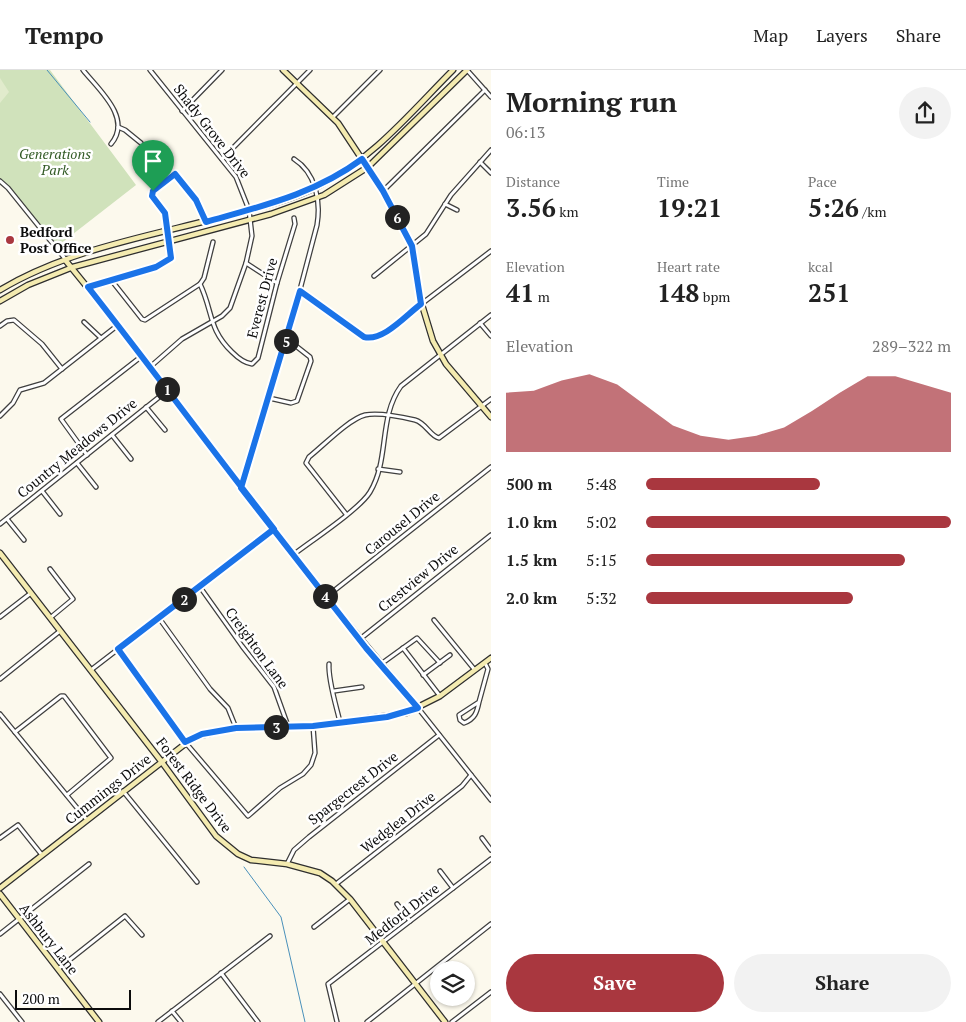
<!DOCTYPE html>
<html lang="en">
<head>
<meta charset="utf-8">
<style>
	:root { --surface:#fff; --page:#f2f2f2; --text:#222; --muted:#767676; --line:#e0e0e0; --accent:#a9373f }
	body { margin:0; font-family:"PT Serif",serif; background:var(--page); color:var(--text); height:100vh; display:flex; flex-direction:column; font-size:19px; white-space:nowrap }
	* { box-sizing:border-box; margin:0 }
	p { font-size:16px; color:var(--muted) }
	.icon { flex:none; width:28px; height:28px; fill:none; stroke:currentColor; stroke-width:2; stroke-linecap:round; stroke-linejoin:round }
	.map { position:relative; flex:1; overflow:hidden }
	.side { display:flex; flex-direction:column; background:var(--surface); width:475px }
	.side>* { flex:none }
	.tools { position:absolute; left:430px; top:891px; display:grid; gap:10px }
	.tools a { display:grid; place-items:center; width:45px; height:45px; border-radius:50%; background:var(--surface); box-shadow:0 1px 4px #0004; font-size:25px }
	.scale { position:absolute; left:15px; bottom:12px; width:116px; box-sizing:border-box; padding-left:5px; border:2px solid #0c0c0c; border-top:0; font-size:14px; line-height:18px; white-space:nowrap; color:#0c0c0c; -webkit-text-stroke:4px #fff; paint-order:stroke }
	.pin { position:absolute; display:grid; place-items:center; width:42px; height:42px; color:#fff; margin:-51px -21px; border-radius:50% 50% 50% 0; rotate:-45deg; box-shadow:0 0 5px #0007 }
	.pin .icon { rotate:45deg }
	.km { position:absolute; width:25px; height:25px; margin:-12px; border-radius:50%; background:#222; color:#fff; font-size:14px; line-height:25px; text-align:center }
	.round { display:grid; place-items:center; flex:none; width:52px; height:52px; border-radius:26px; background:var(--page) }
	.head { display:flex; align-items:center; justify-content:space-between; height:85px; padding:0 15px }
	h1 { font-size:28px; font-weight:800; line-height:38px }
	.metrics { display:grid; grid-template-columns:repeat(3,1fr); gap:8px; height:85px; padding:5px 15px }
	.metrics div { display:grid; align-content:center }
	.metrics b { font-size:25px; font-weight:800 }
	.metrics small { font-size:14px; font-weight:400 }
	.metrics p { font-size:14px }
	.chart { height:140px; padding:10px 15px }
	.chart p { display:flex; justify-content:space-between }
	.chart svg { width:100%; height:90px; margin-top:5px; fill:var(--accent); opacity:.7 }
	.cta { display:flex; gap:10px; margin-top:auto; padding:10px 15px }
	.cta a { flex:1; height:58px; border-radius:30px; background:var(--accent); color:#fff; font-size:20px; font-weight:800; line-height:58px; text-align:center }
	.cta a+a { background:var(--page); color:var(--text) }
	ul { padding:0 15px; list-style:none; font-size:16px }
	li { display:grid; grid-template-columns:80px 60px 1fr; align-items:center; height:38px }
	li i { height:12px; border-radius:6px; background:var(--accent) }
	header { display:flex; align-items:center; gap:30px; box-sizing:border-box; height:70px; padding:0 25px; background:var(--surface); border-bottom:1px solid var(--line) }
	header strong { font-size:24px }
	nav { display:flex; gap:28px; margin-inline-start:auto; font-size:18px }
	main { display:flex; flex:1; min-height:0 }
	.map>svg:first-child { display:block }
	.green { fill:#d0e2bb }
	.pitch { fill:#e1ebcc }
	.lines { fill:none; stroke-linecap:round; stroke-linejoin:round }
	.stream { stroke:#4990ba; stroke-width:1 }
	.street-casing { stroke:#3f3f3f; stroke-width:5.5 }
	.secondary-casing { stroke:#2e2e2e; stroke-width:7 }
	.street { stroke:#fff; stroke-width:3 }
	.secondary { stroke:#f4ebb0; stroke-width:4.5 }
	.route-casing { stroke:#fff; stroke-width:10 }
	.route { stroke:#1a73e8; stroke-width:6 }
	.poi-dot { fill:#a9373f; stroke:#fff; stroke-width:2 }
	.labels { text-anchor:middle; stroke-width:5; stroke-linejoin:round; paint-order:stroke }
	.street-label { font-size:14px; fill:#0c0c0c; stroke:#fff }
	.park-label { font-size:14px; font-style:italic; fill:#325a25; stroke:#fff }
	.poi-label { font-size:14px; font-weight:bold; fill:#0c0c0c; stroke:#fff; text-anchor:start }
</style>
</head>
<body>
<header>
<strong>Tempo</strong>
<nav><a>Map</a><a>Layers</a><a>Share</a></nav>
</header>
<main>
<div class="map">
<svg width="491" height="952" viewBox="0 0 491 952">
	<rect width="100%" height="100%" fill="#fcf9ed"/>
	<!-- green -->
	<path class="green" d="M 0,0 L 50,0 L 136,115 L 55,178 L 8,118 L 0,111 Z"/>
	<!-- pitch -->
	<path class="pitch" d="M 0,8 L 9,22 L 0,33 Z"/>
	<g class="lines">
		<!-- stream -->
		<g class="stream">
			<path d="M 47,0 L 90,52"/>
			<path d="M 244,797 L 281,847 L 305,952"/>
		</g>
		<!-- street casing -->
		<g class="street-casing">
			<g id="street">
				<path d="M 83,0 C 98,19 133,48 111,74"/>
				<path d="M 150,0 L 236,107 L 249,140 L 252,166 L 246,193 L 230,238 L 222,246 L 182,269 L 150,297"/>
				<path d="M 467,0 L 491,27"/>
				<path d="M 182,41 L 222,0"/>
				<path d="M 333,47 L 380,0"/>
				<path d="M 118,57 L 125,60 L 141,73"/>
				<path d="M 222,89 L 310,0"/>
				<path d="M 480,92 L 491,103"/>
				<path d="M 0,111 L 8,118 L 66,190"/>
				<path d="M 383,121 L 485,20"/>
				<path d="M 445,134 L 457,140"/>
				<path d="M 213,172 L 204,208 L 200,214 C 213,241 208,259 232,282 C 237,287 244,293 252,294 L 258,288 L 277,213 L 295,154 L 294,148"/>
				<path d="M 246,193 L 277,213"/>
				<path d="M 374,206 L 426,164 L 451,125 L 491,80"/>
				<path d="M 112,211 L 142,249 L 145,250 L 200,214"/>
				<path d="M 88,217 L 156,197 L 171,188 L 165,143 L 152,126 L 153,121 L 172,105 L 175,104 C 189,119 198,134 206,152"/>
				<path d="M 300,221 L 358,263 L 373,268 L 382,264 L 491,181"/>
				<path d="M 84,252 L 101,268"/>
				<path d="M 480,253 L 491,266"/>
				<path d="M 0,256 L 7,251 L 14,250 L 42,274 L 62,299"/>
				<path d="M 269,328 L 291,333 L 297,331 L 311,291 L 310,287 L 287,269"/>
				<path d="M 146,337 L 165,360"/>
				<path d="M 0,346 L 13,333 L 20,320 L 44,313 L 118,255"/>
				<path d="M 112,365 L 131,389"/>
				<path d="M 87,385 L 61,349 L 142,286"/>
				<path d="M 77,393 L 96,417"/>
				<path d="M 378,399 L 400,402"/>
				<path d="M 241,417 L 287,269 L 317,155 C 321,131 316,103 294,89"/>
				<path d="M 42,421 L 60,444"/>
				<path d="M 346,444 L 306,393 L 309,387 C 323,376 349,349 365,345 C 379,342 402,347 415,350 C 426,353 430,366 439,368 L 491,329"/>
				<path d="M 7,449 L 24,470"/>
				<path d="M 0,454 L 168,320"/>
				<path d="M 293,485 C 311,471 360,439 370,422 C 390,389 378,348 401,316 L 491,245"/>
				<path d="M 50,499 L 73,529 L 50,548"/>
				<path d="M 200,517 L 242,576 L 274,617 L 288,656"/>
				<path d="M 326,527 L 491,397"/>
				<path d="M 0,547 L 31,523"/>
				<path d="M 159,548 L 210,619 L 228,638 L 236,658"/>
				<path d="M 434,550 L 474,599"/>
				<path d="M 360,569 L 491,465"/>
				<path d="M 403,578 L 440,626"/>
				<path d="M 118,579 L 185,672 L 248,746 L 280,718 L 303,704 L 311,695 L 315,683 L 313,656"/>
				<path d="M 329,594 C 328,610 336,635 340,652"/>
				<path d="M 381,594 L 417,568 L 440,593"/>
				<path d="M 91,600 L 274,459"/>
				<path d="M 423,605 L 450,585"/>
				<path d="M 0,609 L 60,561"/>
				<path d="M 334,621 L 362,617"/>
				<path d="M 479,632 C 477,642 475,649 464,653 L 460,650 L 459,645 L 479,632 L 488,599 L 485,593"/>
				<path d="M 418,638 L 491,730"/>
				<path d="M 0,644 L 87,750"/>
				<path d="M 15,662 L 61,626 L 64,626 L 111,688 L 67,725"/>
				<path d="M 123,721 L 197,812"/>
				<path d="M 0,768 L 18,755 L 42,785"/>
				<path d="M 482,768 L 491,780"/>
				<path d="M 287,794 L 294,780 L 309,767 L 439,665"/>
				<path d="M 440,801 L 453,818"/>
				<path d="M 336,814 L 462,716 L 471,705"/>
				<path d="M 397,834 L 410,851"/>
				<path d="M 314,857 L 350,829"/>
				<path d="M 0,864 L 89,794"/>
				<path d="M 58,899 L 125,846 L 142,865"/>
				<path d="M 221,903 L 258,952"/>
				<path d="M 0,924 L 22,952"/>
				<path d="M 172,941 L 181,952"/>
				<path d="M 158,952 L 270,866"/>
				<path d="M 337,952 L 328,914 L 491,789"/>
				<path d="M 367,952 L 491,854"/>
				<path d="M 452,952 L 491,922"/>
			</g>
		</g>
		<!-- secondary casing -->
		<g class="secondary-casing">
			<g id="secondary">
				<path d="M 283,0 L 338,53 L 383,121 L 412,177 L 419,225 L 433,271 L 446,294 L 491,347"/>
				<path d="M 66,191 L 118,255 L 326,527 L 418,638"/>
				<path d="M 0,220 C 70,178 156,165 233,144 C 262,137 292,130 319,116 C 373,89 411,42 453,0"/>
				<path d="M 0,231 L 28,215 L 73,197 L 271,144 L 324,125 L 368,97 L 467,0"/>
				<path d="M 0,483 L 161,691 L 216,766 L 238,784 L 251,790 L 287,794 L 320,803 L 332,811 L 350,829 L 445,952"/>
				<path d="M 0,818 L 194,667 L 236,658 L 313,656 L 406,643 L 440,626 L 491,588"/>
				<path d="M 0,824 L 99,952"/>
			</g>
		</g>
		<!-- street -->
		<use href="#street" class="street"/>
		<!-- secondary -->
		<use href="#secondary" class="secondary"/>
	</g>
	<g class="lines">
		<!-- route casing -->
		<g class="route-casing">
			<path id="route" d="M 153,121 L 152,126 L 165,143 L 171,188 L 156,197 L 88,217 C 151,297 211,379 274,459 L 118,579 L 185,672 L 202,664 L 236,658 L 313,656 L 387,647 L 418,638 L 366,578 L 241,418 L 300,221 L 364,267 C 383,272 406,245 421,234 L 412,176 L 383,121 L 362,89 C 315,124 262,136 206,152 L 196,130 L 175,104 L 153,121"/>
		</g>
		<!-- route -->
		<use href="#route" class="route"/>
	</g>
	<!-- markers -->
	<circle class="poi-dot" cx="10" cy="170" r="5"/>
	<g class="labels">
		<!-- street labels -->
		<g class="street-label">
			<text transform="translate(212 61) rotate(52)" y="5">Shady Grove Drive</text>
			<text transform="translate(262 228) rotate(-75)" y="5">Everest Drive</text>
			<text transform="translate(77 378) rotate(-39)" y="5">Country Meadows Drive</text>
			<text transform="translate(402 453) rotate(-39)" y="5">Carousel Drive</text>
			<text transform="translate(418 508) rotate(-39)" y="5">Crestview Drive</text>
			<text transform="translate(257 578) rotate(54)" y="5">Creighton Lane</text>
			<text transform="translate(194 715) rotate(53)" y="5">Forest Ridge Drive</text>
			<text transform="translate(353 718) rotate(-38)" y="5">Spargecrest Drive</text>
			<text transform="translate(108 719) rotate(-38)" y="5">Cummings Drive</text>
			<text transform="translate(398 752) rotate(-38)" y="5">Wedglea Drive</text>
			<text transform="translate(402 844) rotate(-38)" y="5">Medford Drive</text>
			<text transform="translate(49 869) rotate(52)" y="5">Ashbury Lane</text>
		</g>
		<!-- park labels -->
		<g class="park-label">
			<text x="55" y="89">Generations<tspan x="55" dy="16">Park</tspan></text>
		</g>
		<!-- poi labels -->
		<g class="poi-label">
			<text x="20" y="167">Bedford<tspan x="20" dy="16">Post Office</tspan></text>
		</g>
	</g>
</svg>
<div class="tools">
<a><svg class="icon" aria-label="layers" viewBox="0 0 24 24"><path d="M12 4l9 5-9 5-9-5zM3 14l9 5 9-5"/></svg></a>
</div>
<div class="scale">200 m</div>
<div class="pin" style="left:153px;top:121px;background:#1e9e55"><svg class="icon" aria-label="arrive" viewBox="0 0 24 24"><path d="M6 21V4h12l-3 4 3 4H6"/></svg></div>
<b class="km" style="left:167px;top:319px">1</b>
<b class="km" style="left:184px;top:529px">2</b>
<b class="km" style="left:276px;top:657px">3</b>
<b class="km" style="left:325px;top:526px">4</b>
<b class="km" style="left:286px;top:271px">5</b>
<b class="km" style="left:397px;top:147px">6</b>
</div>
<section class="side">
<div class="head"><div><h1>Morning run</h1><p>06:13</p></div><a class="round"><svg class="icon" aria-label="share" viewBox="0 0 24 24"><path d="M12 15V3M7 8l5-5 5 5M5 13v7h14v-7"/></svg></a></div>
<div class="metrics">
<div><p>Distance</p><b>3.56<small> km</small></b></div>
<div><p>Time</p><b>19:21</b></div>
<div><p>Pace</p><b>5:26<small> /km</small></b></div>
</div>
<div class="metrics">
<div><p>Elevation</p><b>41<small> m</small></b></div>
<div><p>Heart rate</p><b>148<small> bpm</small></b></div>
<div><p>kcal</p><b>251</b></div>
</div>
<div class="chart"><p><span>Elevation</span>289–322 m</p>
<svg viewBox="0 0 160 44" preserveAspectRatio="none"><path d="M0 44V15L10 14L20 9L30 6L40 11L50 21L60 31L70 36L80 38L90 36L100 32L110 24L120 15L130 7L140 7L150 11L160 15V44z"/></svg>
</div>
<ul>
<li><b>500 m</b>5:48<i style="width:57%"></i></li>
<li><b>1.0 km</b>5:02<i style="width:100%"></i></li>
<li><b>1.5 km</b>5:15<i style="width:85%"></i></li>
<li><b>2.0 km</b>5:32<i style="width:68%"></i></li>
</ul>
<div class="cta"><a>Save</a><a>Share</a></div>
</section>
</main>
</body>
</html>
